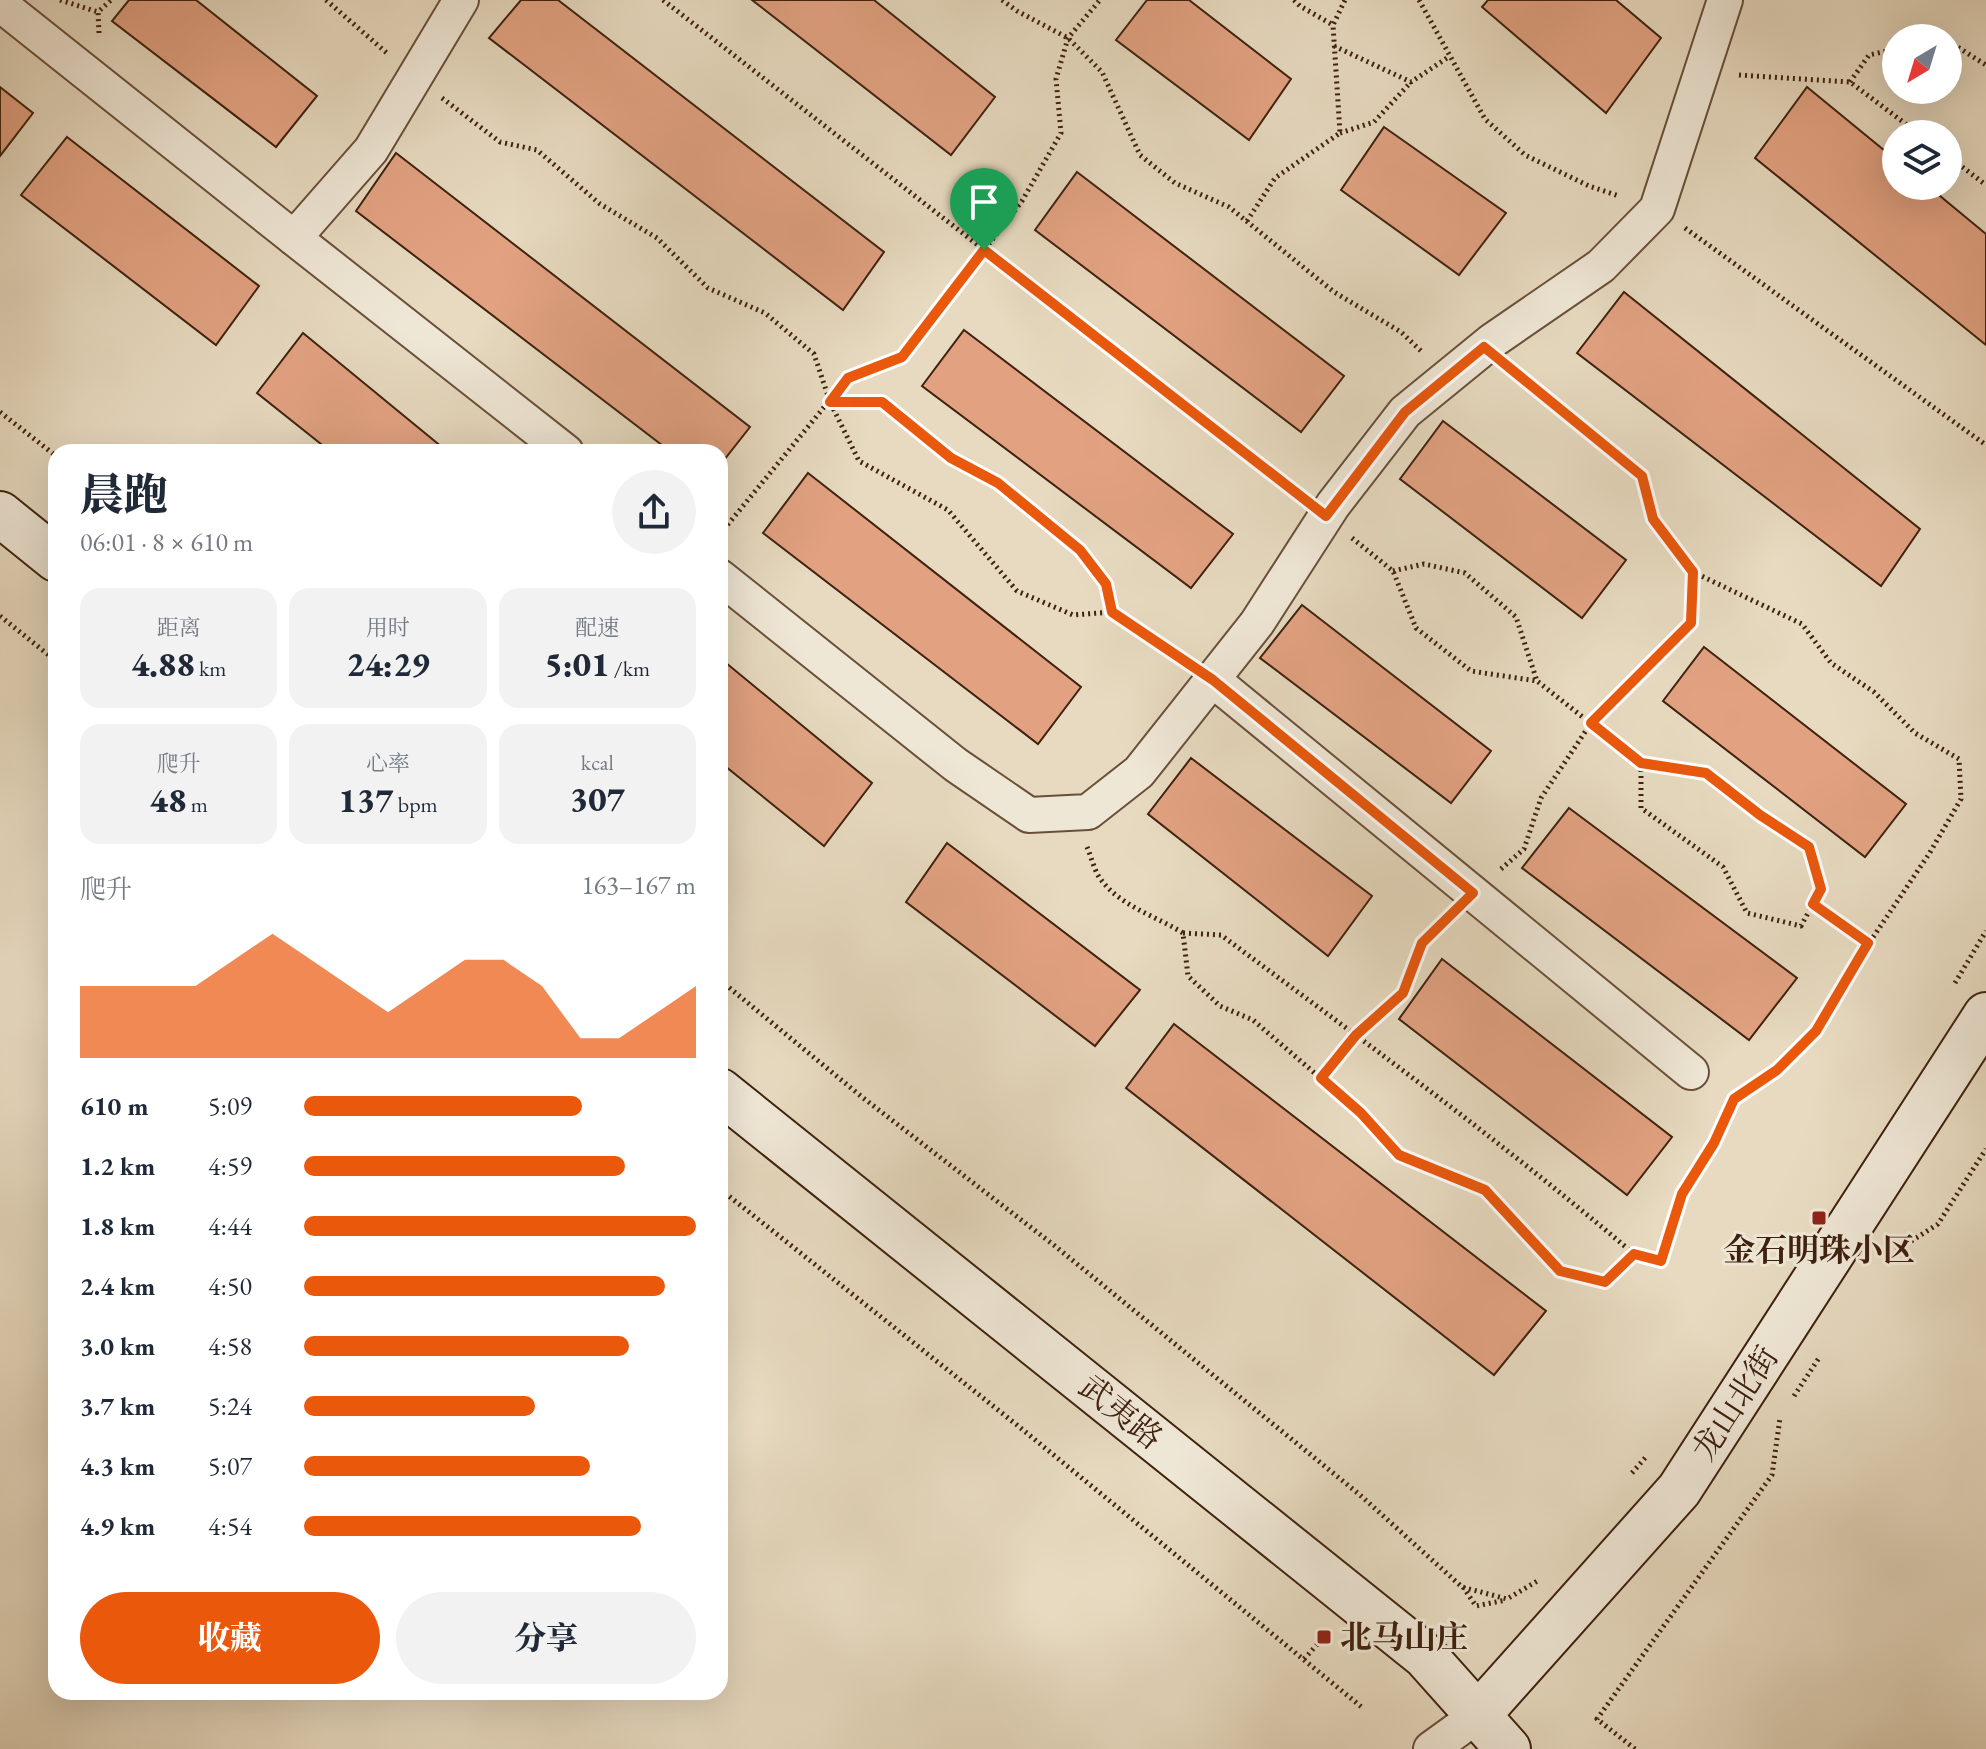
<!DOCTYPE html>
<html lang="zh">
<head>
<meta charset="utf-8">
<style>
	:root { --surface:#fff; --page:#f2f2f3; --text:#1f2937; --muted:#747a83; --accent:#ea580c }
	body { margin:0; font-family:"EB Garamond","Noto Serif SC",serif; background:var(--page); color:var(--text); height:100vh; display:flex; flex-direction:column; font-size:30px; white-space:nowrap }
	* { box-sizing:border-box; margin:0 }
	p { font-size:26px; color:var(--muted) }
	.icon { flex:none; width:44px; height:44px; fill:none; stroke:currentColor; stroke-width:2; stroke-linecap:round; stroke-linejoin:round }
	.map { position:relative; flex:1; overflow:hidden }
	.sheet { position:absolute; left:48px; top:444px; width:680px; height:1256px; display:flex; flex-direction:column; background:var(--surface); border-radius:24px; box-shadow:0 8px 32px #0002 }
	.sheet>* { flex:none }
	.needle { width:52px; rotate:218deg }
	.fabs { position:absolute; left:1882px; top:24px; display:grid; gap:16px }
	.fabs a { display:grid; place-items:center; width:80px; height:80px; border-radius:50%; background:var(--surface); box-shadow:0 8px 32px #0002; font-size:40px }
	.pin { position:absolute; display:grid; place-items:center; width:68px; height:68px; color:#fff; margin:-82px -34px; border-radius:50% 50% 50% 0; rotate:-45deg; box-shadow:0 0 8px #0007 }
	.pin .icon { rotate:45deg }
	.round { display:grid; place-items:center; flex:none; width:84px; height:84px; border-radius:42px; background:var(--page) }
	.headline { display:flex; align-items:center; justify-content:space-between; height:136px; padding:0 32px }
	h1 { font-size:44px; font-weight:800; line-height:60px }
	.stats { display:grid; grid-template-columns:repeat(3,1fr); gap:12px; height:136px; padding:8px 32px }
	.stats div { display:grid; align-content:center; border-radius:20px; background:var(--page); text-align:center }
	.stats b { font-size:34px; font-weight:800 }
	.stats small { font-size:22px; font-weight:400 }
	.stats p { font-size:22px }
	.chart { height:224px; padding:16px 32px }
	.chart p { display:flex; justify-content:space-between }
	.chart svg { width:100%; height:144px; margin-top:8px; fill:var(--accent); opacity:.7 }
	.action { display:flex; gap:16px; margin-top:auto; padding:16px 32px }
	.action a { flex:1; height:92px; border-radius:48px; background:var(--accent); color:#fff; font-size:32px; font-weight:800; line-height:92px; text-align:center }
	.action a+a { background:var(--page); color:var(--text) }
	ul { padding:0 32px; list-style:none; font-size:26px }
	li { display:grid; grid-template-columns:128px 96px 1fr; align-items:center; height:60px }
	li i { height:20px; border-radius:10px; background:var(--accent) }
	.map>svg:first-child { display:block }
	.building { fill:#e2a282; stroke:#3f210e; stroke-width:2 }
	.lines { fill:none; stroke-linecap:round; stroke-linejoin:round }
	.street-casing { stroke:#694f3a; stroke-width:38 }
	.secondary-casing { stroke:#3f210e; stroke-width:48 }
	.path { stroke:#3f210e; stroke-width:5; stroke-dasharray:2 4; stroke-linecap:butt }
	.street { stroke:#efe7d6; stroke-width:34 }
	.secondary { stroke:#efe7d6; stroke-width:44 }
	.route-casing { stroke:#fff; stroke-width:16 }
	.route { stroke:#ea580c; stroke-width:10 }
	.poi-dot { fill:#8f2418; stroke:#efe7d6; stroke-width:3 }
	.labels { text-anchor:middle; stroke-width:6; stroke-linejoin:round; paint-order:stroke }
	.poi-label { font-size:32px; font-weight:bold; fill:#3f210e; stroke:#efe7d6 }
	.street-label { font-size:32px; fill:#3f210e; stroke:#efe7d6 }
</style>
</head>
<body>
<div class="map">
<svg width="1986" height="1749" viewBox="0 0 1986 1749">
	<rect width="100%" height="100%" fill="#e7dac0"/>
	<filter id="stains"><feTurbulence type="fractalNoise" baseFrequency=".0025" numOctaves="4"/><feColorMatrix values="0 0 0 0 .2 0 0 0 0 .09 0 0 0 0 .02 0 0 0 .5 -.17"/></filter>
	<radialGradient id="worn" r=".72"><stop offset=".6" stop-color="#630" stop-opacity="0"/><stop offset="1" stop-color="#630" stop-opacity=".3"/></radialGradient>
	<!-- building -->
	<g class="building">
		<path d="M 129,0 L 196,0 L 317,96 L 276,147 L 112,21 Z"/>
		<path d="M 521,0 L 558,0 L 884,252 L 843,310 L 489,38 Z"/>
		<path d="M 752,0 L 874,0 L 995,97 L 951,155 Z"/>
		<path d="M 1147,0 L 1189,0 L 1291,79 L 1249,140 L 1116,40 Z"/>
		<path d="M 1488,0 L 1616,0 L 1661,38 L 1606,113 L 1482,7 Z"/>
		<path d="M 0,87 L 33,113 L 0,156 Z"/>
		<path d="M 1807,87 L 1896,160 L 1896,186 L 1928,186 L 1986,234 L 1986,345 L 1755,158 Z"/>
		<path d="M 1384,127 L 1506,213 L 1459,275 L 1341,190 Z"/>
		<path d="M 67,137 L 259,286 L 216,345 L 21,195 Z"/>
		<path d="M 396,153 L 750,427 L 720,465 L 720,452 L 671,452 L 356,211 Z"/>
		<path d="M 1077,172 L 1344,376 L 1301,432 L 1035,230 Z"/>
		<path d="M 1624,292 L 1920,529 L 1881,586 L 1577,353 Z"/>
		<path d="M 964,330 L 1233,534 L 1191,588 L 922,386 Z"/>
		<path d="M 303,333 L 448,452 L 331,452 L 257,393 Z"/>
		<path d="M 1443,421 L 1626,560 L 1582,618 L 1400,479 Z"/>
		<path d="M 808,473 L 1081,687 L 1038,744 L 763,533 Z"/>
		<path d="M 1302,605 L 1491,751 L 1451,803 L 1260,658 Z"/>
		<path d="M 1704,647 L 1906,804 L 1865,857 L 1663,701 Z"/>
		<path d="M 720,658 L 872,783 L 824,846 L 720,762 Z"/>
		<path d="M 1191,758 L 1372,896 L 1328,956 L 1148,814 Z"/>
		<path d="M 1569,808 L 1797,978 L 1749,1040 L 1522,868 Z"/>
		<path d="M 947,843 L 1140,990 L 1095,1046 L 906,902 Z"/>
		<path d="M 1442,959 L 1672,1137 L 1627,1195 L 1399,1019 Z"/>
		<path d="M 1174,1024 L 1546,1311 L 1494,1375 L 1126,1088 Z"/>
	</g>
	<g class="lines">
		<!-- street casing -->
		<g class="street-casing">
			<g id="street">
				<path d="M 0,4 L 294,238 L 371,150 L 461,0"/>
				<path d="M 294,238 L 566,452"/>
				<path d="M 720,577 L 956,765 L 1029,815 L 1088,812 L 1139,772 L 1257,623 L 1333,505 L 1405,412 L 1492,341 L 1601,266 L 1657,209 L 1725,0"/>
				<path d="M 1213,680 L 1691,1072"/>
				<path d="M 1431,1749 L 1478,1715"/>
			</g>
		</g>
		<!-- secondary casing -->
		<g class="secondary-casing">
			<g id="secondary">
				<path d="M 0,514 L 56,559"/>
				<path d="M 720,1091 L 1425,1656 L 1508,1749"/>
				<path d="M 1478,1715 L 1679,1490 L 1986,1015"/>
			</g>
		</g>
		<!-- path -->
		<g class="path">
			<path d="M 60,0 L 98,12"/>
			<path d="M 326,0 L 388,54"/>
			<path d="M 663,0 L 1298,494"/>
			<path d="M 1002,0 L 1017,11 L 1068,38 L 1102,72 L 1140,155 L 1175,183 L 1229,207 L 1334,292 L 1401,332 L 1421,351"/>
			<path d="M 1294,0 L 1300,6 L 1333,25"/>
			<path d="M 1419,0 L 1485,119 L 1525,155 L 1589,186 L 1619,196"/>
			<path d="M 99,33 L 98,12 L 111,0"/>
			<path d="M 1948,41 L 1986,65"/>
			<path d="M 1334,46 L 1411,82 L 1450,56"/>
			<path d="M 1739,75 L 1850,82 L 1919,134"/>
			<path d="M 1850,82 L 1869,55 L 1896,49"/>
			<path d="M 442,98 L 500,142 L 537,150 L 600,204 L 657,238 L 708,288 L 765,313 L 814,354 L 830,402 L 859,461 L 948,510 L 1017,591 L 1073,615 L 1112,612 L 1182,659"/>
			<path d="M 1340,133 L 1374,122 L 1411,82"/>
			<path d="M 1948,156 L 1986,185"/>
			<path d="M 1247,221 L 1275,178 L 1340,133 L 1333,25 L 1345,0"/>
			<path d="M 1685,228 L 1986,445"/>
			<path d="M 831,402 L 882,402 L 951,458 L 998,483 L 1080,550 L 1106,584 L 1112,612"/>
			<path d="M 0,412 L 56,456"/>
			<path d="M 720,534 L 848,378 L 902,357 L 1022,201 L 1061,133 L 1056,79 L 1068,38 L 1100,0"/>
			<path d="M 1352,538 L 1393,571 L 1416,628 L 1471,671 L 1537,681 L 1641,763 L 1706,773 L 1760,815 L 1809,847 L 1821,889 L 1801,926 L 1747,913 L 1723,867 L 1641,808 L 1641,763"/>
			<path d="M 1393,571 L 1424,564 L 1465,573 L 1516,617 L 1537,681"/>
			<path d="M 0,616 L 56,661"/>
			<path d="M 1087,847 C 1091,856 1094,869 1099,877 C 1119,906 1154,915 1183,933 L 1188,976 L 1220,1006 L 1253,1020 L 1361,1113 L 1399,1155 L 1485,1190 L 1560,1271 L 1605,1282 L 1634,1254 L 1661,1261 L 1682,1194 L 1714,1143 L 1734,1099 L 1777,1070 L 1816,1031 L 1849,973 L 1929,854 L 1961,799 L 1959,759 L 1915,733 L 1874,692 L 1831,663 L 1802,624 L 1693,572 L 1653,519 L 1642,476 L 1514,371"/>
			<path d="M 1501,869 L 1524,849 L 1541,798 L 1591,723 L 1691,623 L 1693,572"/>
			<path d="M 1813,904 L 1868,943"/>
			<path d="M 1183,933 L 1221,935 C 1361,1039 1501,1141 1634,1254"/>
			<path d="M 720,980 L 862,1097 L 1055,1246 L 1360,1495 L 1462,1587 L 1507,1599 L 1539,1580"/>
			<path d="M 1955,983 L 1986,931"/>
			<path d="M 1321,1078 L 1356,1035 L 1403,993 L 1422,943 L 1446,919"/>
			<path d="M 720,1189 L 1017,1425 L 1364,1709"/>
			<path d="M 1891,1254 L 1938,1224 L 1986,1149"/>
			<path d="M 1794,1396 L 1819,1358"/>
			<path d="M 1632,1473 L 1646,1457"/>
			<path d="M 1463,1587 L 1476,1606 L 1506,1600"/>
			<path d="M 1304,1659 L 1324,1637"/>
			<path d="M 1635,1749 L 1597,1719 L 1772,1475 L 1780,1418"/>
		</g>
		<!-- street -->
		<use href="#street" class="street"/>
		<!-- secondary -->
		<use href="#secondary" class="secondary"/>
	</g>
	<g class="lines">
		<!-- route casing -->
		<g class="route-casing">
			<path id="route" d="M 984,250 L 1326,516 L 1405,412 L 1484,347 L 1642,476 L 1653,519 L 1693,572 L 1691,623 L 1591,723 L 1641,763 L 1706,773 L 1760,815 L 1809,847 L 1821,889 L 1813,904 L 1868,943 L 1816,1031 L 1777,1070 L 1734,1099 L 1714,1143 L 1682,1194 L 1661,1261 L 1634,1254 L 1605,1282 L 1560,1271 L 1485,1190 L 1399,1155 L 1361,1113 L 1321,1078 L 1356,1035 L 1403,993 L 1422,943 L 1473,893 L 1213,680 L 1112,612 L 1106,584 L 1080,550 L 998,483 L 951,458 L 882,402 L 830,402 L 848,378 L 902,357 Z"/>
		</g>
		<!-- route -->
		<use href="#route" class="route"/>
	</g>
	<!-- markers -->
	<g class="poi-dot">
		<rect x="1811" y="1210" width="16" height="16" rx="4"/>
		<rect x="1316" y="1629" width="16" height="16" rx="4"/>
	</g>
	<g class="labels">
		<!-- poi labels -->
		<g class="poi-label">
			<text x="1819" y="1261">金石明珠小区</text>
			<text x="1340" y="1648" text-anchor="start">北马山庄</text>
		</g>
		<!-- street labels -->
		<g class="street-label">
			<text transform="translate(1735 1403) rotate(-57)" y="11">龙山北街</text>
			<text transform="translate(1121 1412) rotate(39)" y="11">武夷路</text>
		</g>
	</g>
	<rect width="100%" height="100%" filter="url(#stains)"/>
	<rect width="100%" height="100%" fill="url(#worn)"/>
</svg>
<div class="fabs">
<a><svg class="needle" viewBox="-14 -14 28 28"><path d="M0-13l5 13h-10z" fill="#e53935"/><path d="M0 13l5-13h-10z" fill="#747a83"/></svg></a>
<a><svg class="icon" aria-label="layers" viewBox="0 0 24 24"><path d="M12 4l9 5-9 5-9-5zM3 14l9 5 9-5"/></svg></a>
</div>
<div class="pin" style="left:984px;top:250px;background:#1e9e55"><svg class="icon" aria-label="arrive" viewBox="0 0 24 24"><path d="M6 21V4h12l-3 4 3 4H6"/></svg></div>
<section class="sheet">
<div class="headline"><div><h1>晨跑</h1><p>06:01 · 8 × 610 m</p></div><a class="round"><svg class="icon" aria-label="share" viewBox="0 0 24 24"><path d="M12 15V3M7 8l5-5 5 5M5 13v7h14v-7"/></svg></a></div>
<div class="stats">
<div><p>距离</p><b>4.88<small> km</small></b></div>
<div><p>用时</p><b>24:29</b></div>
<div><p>配速</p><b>5:01<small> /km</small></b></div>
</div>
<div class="stats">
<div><p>爬升</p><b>48<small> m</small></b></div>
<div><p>心率</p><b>137<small> bpm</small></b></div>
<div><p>kcal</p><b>307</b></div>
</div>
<div class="chart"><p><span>爬升</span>163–167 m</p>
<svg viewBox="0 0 160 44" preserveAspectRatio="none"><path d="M0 44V22L10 22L20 22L30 22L40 14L50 6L60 14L70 22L80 30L90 22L100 14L110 14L120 22L130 38L140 38L150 30L160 22V44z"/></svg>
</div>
<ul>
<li><b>610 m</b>5:09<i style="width:71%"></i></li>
<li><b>1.2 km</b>4:59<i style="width:82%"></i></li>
<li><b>1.8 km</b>4:44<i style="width:100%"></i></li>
<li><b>2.4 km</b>4:50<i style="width:92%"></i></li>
<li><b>3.0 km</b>4:58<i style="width:83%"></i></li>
<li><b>3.7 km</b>5:24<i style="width:59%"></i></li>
<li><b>4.3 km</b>5:07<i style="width:73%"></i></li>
<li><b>4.9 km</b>4:54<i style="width:86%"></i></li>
</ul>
<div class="action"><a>收藏</a><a>分享</a></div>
</section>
</div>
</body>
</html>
